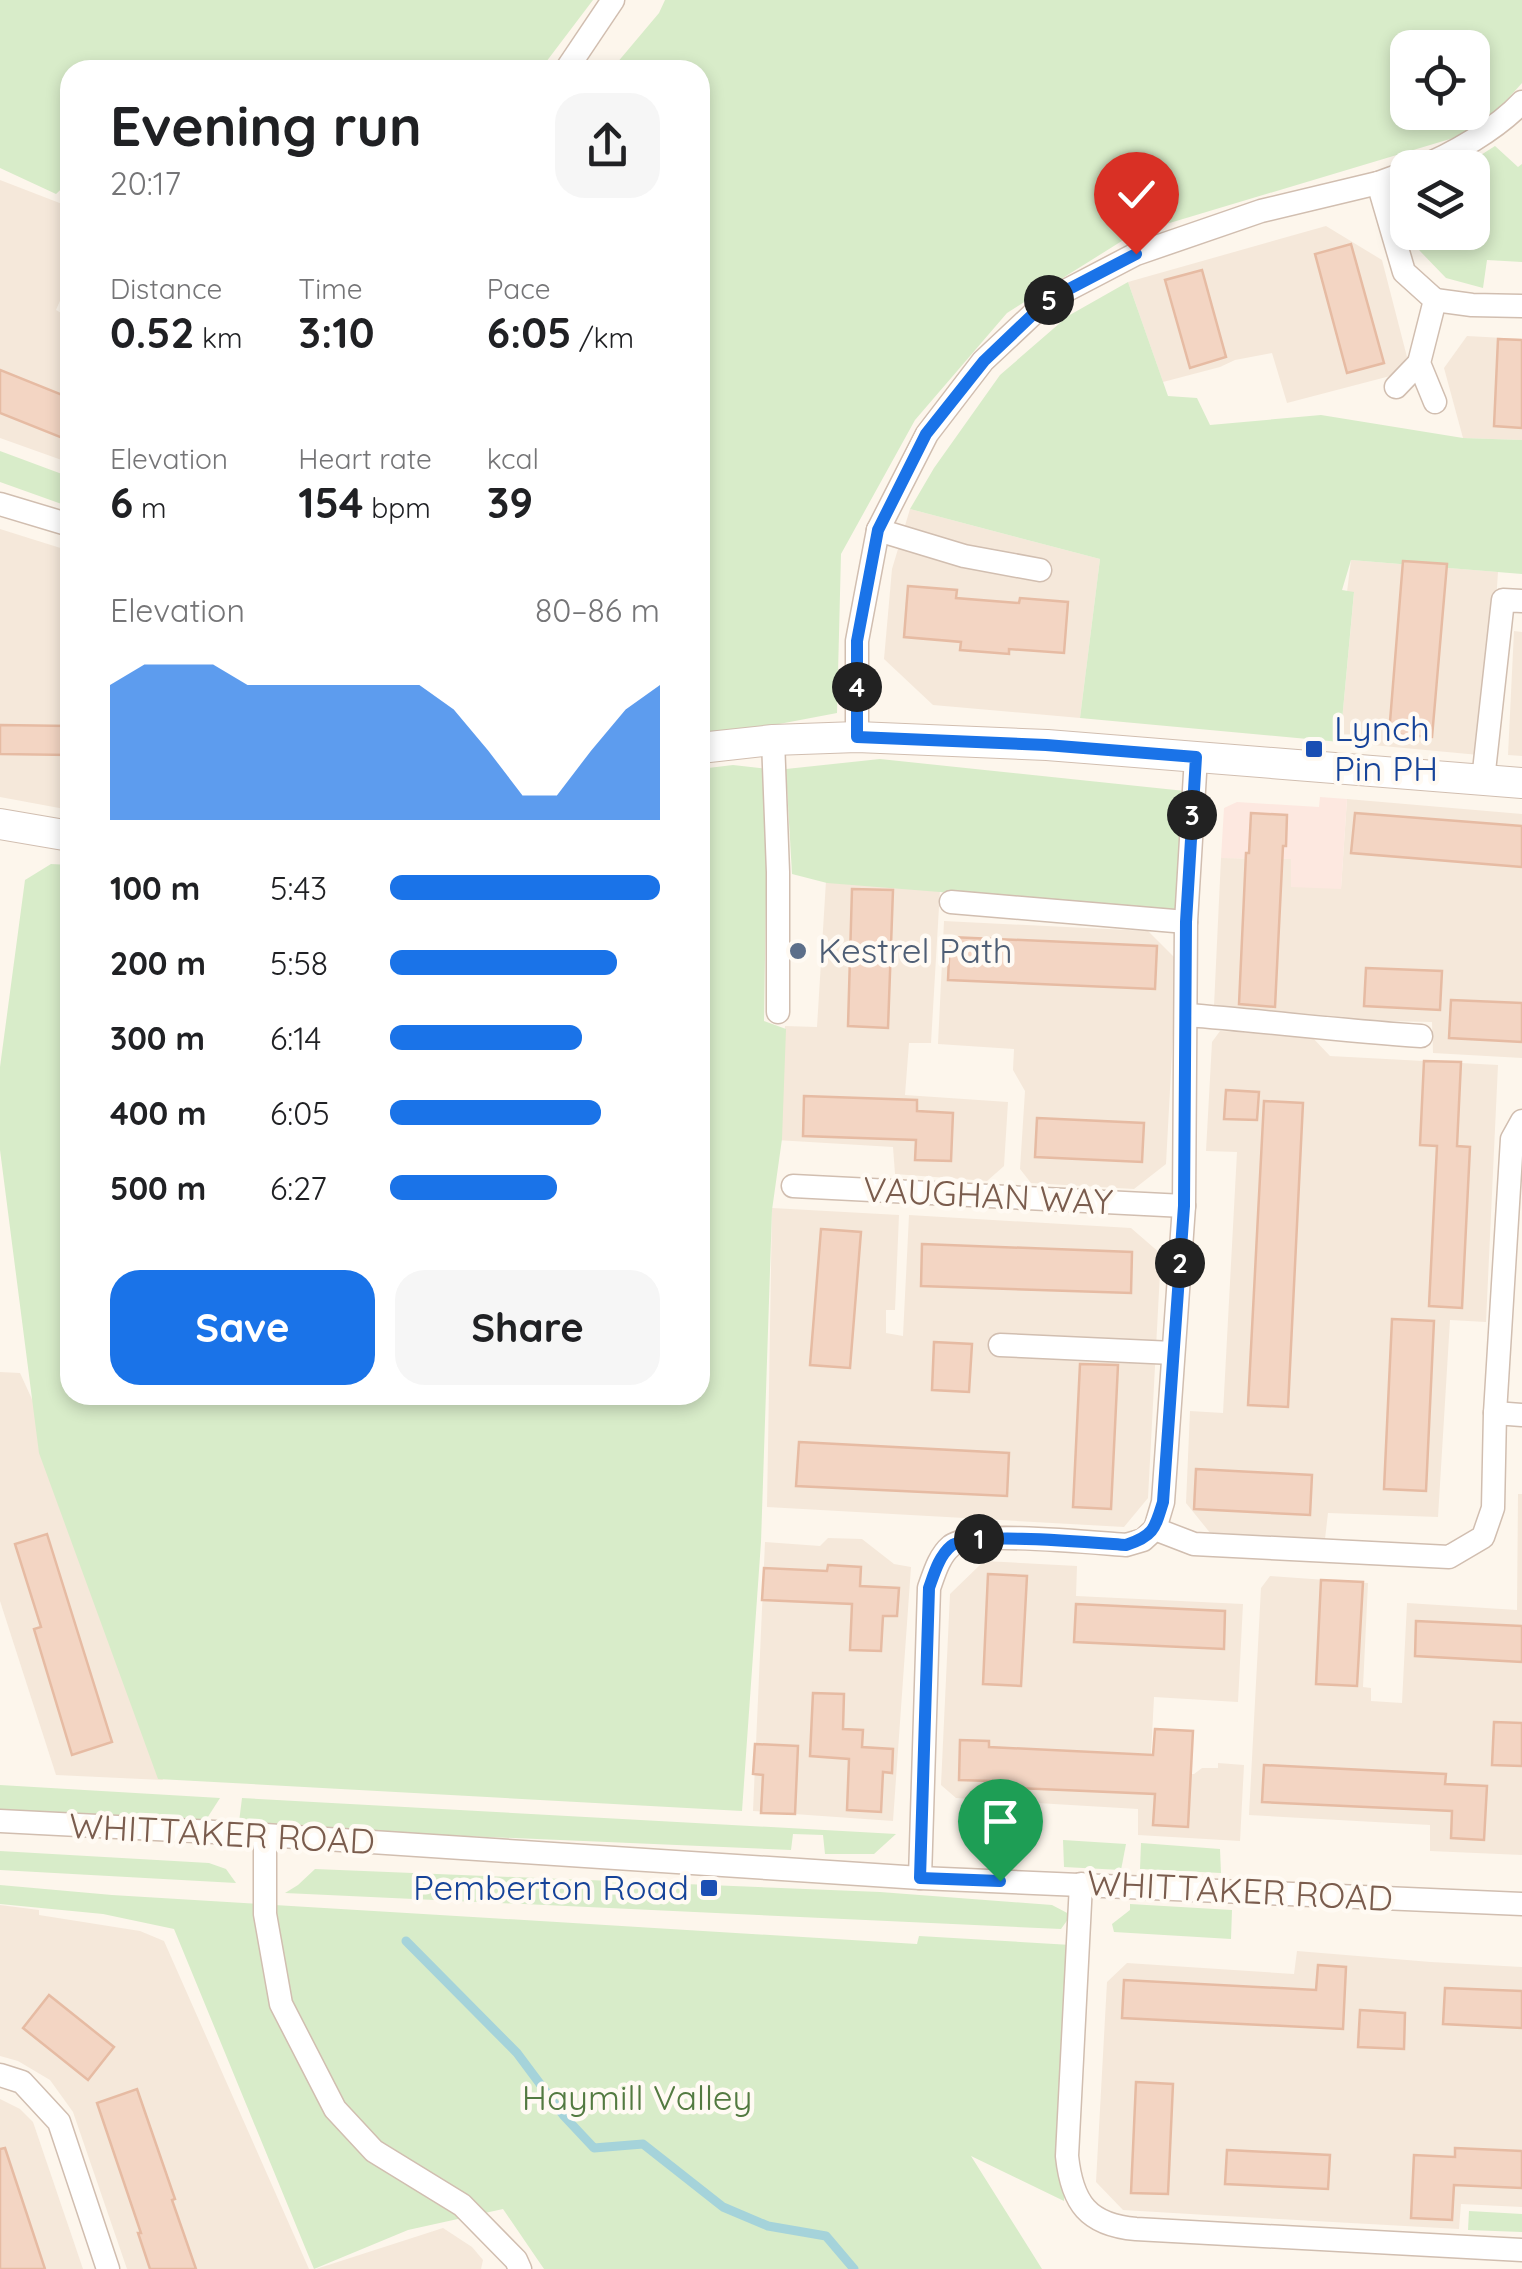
<!DOCTYPE html>
<html lang="en">
<head>
<meta charset="utf-8">
<style>
	:root { --surface:#fff; --page:#f6f6f6; --text:#202124; --muted:#757577; --accent:#1a73e8 }
	body { margin:0; font-family:Quicksand,sans-serif; background:var(--page); color:var(--text); height:100vh; display:flex; flex-direction:column; font-size:38px; white-space:nowrap }
	* { box-sizing:border-box; margin:0 }
	p { font-size:32px; color:var(--muted) }
	.icon { flex:none; width:55px; height:55px; fill:none; stroke:currentColor; stroke-width:2; stroke-linecap:round; stroke-linejoin:round }
	.map { position:relative; flex:1; overflow:hidden }
	.details { position:absolute; left:60px; top:60px; width:650px; height:1345px; display:flex; flex-direction:column; background:var(--surface); border-radius:30px; box-shadow:0 5px 15px #0003 }
	.details>* { flex:none }
	.tools { position:absolute; left:1390px; top:30px; display:grid; gap:20px }
	.tools a { display:grid; place-items:center; width:100px; height:100px; border-radius:20px; background:var(--surface); box-shadow:0 5px 15px #0003; font-size:50px }
	.pin { position:absolute; display:grid; place-items:center; width:85px; height:85px; color:#fff; margin:-102px -42px; border-radius:50% 50% 50% 0; rotate:-45deg; box-shadow:0 0 10px #0007 }
	.pin .icon { rotate:45deg }
	.km { position:absolute; width:50px; height:50px; margin:-25px; border-radius:50%; background:#222; color:#fff; font-size:28px; line-height:50px; text-align:center }
	.round { display:grid; place-items:center; flex:none; width:105px; height:105px; border-radius:30px; background:var(--page) }
	.headline { display:flex; align-items:center; justify-content:space-between; height:170px; padding:0 50px }
	h1 { font-size:55px; font-weight:800; line-height:75px }
	.metrics { display:grid; grid-template-columns:repeat(3,1fr); gap:15px; height:170px; padding:10px 50px }
	.metrics div { display:grid; align-content:center }
	.metrics b { font-size:42px; font-weight:800 }
	.metrics small { font-size:28px; font-weight:400 }
	.metrics p { font-size:28px }
	.chart { height:280px; padding:20px 50px }
	.chart p { display:flex; justify-content:space-between }
	.chart svg { width:100%; height:180px; margin-top:10px; fill:var(--accent); opacity:.7 }
	.cta { display:flex; gap:20px; margin-top:auto; padding:20px 50px }
	.cta a { flex:1; height:115px; border-radius:30px; background:var(--accent); color:#fff; font-size:40px; font-weight:800; line-height:115px; text-align:center }
	.cta a+a { background:var(--page); color:var(--text) }
	ul { padding:0 50px; list-style:none; font-size:32px }
	li { display:grid; grid-template-columns:160px 120px 1fr; align-items:center; height:75px }
	li i { height:25px; border-radius:12px; background:var(--accent) }
	.map>svg:first-child { display:block }
	.residential { fill:#f5e8da }
	.commercial { fill:#fde8e0 }
	.green { fill:#d8ecc9; fill-rule:evenodd }
	.lines { fill:none; stroke-linecap:round; stroke-linejoin:round }
	.stream { stroke:#a5d3da; stroke-width:9 }
	.building { fill:#f3d5c3; stroke:#e6bba3; stroke-width:2.5 }
	.minor-casing { stroke:#d1beb0; stroke-width:25 }
	.tertiary-casing { stroke:#d1beb0; stroke-width:32 }
	.minor { stroke:#fff; stroke-width:22 }
	.tertiary { stroke:#fff; stroke-width:30 }
	.route-casing { stroke:#fff; stroke-width:20 }
	.route { stroke:#1a73e8; stroke-width:12 }
	.transit-dot { fill:#1a4fb4; stroke:#fffaf3; stroke-width:4 }
	.service-dot { fill:#5c6f8a; stroke:#fffaf3; stroke-width:4 }
	.labels { text-anchor:middle; stroke-width:9; stroke-linejoin:round; paint-order:stroke }
	.transit-label { font-size:35px; fill:#164399; stroke:#fffaf3; text-anchor:start }
	.service-label { font-size:35px; fill:#4e5e75; stroke:#fffaf3; text-anchor:start }
	.street-label { font-size:35px; fill:#7a5c4d; stroke:#fffaf3 }
	.park-label { font-size:35px; fill:#537a41; stroke:#fffaf3 }
</style>
</head>
<body>
<div class="map">
<svg width="1522" height="2269" viewBox="0 0 1522 2269">
	<rect width="100%" height="100%" fill="#fdf6ec"/>
	<!-- residential -->
	<g class="residential">
		<path d="M 0,180 L 70,207 L 70,278 L 56,310 L 70,318 L 70,463 L 0,438 Z"/>
		<path d="M 1326,226 L 1382,260 L 1407,357 L 1394,375 L 1287,403 L 1272,353 L 1235,360 L 1220,367 L 1163,382 L 1128,282 Z"/>
		<path d="M 1467,336 L 1522,339 L 1522,440 L 1463,438 L 1444,368 Z"/>
		<path d="M 910,509 L 1100,559 L 1080,718 L 933,705 L 884,659 L 892,569 Z"/>
		<path d="M 0,529 L 70,551 L 70,810 L 0,797 Z"/>
		<path d="M 1351,560 L 1498,572 L 1486,748 L 1479,755 L 1340,742 L 1354,593 L 1347,592 Z"/>
		<path d="M 1514,631 L 1522,632 L 1522,756 L 1508,755 Z"/>
		<path d="M 1347,799 L 1522,814 L 1522,1058 L 1433,1053 L 1432,1022 L 1336,1020 L 1214,1006 L 1221,858 L 1291,859 L 1341,889 Z"/>
		<path d="M 826,881 L 940,890 L 931,1043 L 909,1043 L 905,1095 L 1008,1102 L 1004,1166 L 987,1181 L 895,1174 L 893,1147 L 776,1140 L 785,1026 L 817,1027 Z"/>
		<path d="M 944,921 L 1148,931 L 1177,960 L 1166,1164 L 1134,1189 L 1031,1183 L 1020,1169 L 1025,1091 L 1013,1070 L 1014,1049 L 938,1044 Z"/>
		<path d="M 1220,1031 L 1311,1036 L 1330,1056 L 1498,1065 L 1486,1322 L 1450,1320 L 1438,1517 L 1328,1513 L 1325,1539 L 1211,1534 L 1186,1503 L 1190,1411 L 1223,1413 L 1237,1152 L 1206,1151 L 1212,1042 Z"/>
		<path d="M 772,1208 L 899,1215 L 895,1310 L 886,1310 L 886,1333 L 903,1336 L 909,1215 L 1131,1228 L 1161,1254 L 1148,1498 L 1124,1527 L 767,1507 Z"/>
		<path d="M 0,1372 L 20,1373 L 80,1504 L 163,1780 L 56,1775 L 0,1601 Z"/>
		<path d="M 1518,1494 L 1522,1494 L 1522,1855 L 1430,1851 L 1430,1825 L 1249,1815 L 1261,1588 L 1270,1576 L 1368,1583 L 1363,1687 L 1371,1688 L 1371,1701 L 1402,1703 L 1407,1603 L 1517,1610 Z"/>
		<path d="M 828,1538 L 862,1539 L 894,1564 L 911,1567 L 893,1821 L 753,1811 L 765,1542 L 820,1546 Z"/>
		<path d="M 984,1561 L 1077,1566 L 1076,1596 L 1243,1604 L 1238,1702 L 1154,1697 L 1150,1775 L 1159,1773 L 1194,1774 L 1202,1768 L 1218,1768 L 1218,1763 L 1244,1765 L 1240,1841 L 1138,1835 L 1138,1809 L 956,1798 L 941,1785 L 950,1594 Z"/>
		<path d="M 0,1905 L 39,1910 L 39,1915 L 140,1931 L 164,1941 L 309,2269 L 127,2269 L 73,2112 L 50,2080 L 18,2061 L 0,2056 Z"/>
		<path d="M 1297,1951 L 1431,1962 L 1522,1967 L 1522,2207 L 1461,2204 L 1459,2229 L 1207,2215 L 1123,2210 L 1096,2182 L 1107,1982 L 1127,1963 L 1294,1974 Z"/>
		<path d="M 0,2099 L 20,2109 L 33,2122 L 83,2269 L 0,2269 Z"/>
		<path d="M 443,2228 L 472,2247 L 483,2260 L 481,2269 L 316,2269 Z"/>
	</g>
	<!-- commercial -->
	<path class="commercial" d="M 1320,797 L 1347,799 L 1341,889 L 1291,887 L 1291,859 L 1221,858 L 1224,808 L 1237,802 L 1319,807 Z"/>
	<!-- green -->
	<g class="green">
		<path d="M 0,0 L 593,0 L 540,70 L 70,70 L 70,181 L 56,194 L 0,168 Z"/>
		<path d="M 665,0 L 1522,0 L 1522,83 L 1480,130 L 1133,234 L 1007,313 L 915,420 L 841,554 L 837,713 L 700,739 L 700,70 L 611,70 L 659,13 ZM 1408,48 L 1472,48 L 1472,112 L 1408,112 Z"/>
		<path d="M 1495,146 L 1518,167 L 1522,164 L 1522,262 L 1487,260 L 1483,288 L 1446,278 L 1419,250 L 1416,233 L 1472,232 L 1472,168 L 1462,167 Z"/>
		<path d="M 1128,282 L 1168,396 L 1197,398 L 1210,425 L 1321,415 L 1463,438 L 1522,440 L 1522,574 L 1351,560 L 1342,590 L 1354,592 L 1340,742 L 1080,718 L 1100,559 L 910,509 L 934,468 L 1000,375 L 1068,316 Z"/>
		<path d="M 0,451 L 70,477 L 70,507 L 0,482 Z"/>
		<path d="M 880,759 L 1185,791 L 1179,911 L 827,883 L 792,874 L 786,769 Z"/>
		<path d="M 733,765 L 768,769 L 764,1021 L 786,1029 L 782,1139 L 772,1210 L 761,1542 L 742,1811 L 158,1779 L 39,1453 L 0,1150 L 0,1067 L 25,880 L 51,864 L 70,865 L 70,1395 L 700,1395 L 700,769 Z"/>
		<path d="M 0,1785 L 220,1798 L 204,1823 L 0,1809 Z"/>
		<path d="M 242,1798 L 896,1834 L 874,1854 L 825,1854 L 823,1835 L 793,1834 L 791,1850 L 442,1835 L 239,1822 Z"/>
		<path d="M 1063,1840 L 1126,1844 L 1121,1870 L 1064,1867 Z"/>
		<path d="M 1141,1843 L 1220,1849 L 1221,1873 L 1140,1869 Z"/>
		<path d="M 0,1851 L 209,1863 L 226,1869 L 236,1883 L 0,1870 Z"/>
		<path d="M 315,1869 L 880,1892 L 1052,1905 L 1071,1915 L 1061,1929 L 285,1893 L 298,1885 Z"/>
		<path d="M 0,1885 L 112,1895 L 917,1944 L 919,1936 L 1071,1945 L 1064,2201 L 971,2156 L 1042,2269 L 544,2269 L 503,2209 L 408,2230 L 314,2269 L 174,1929 L 103,1914 L 0,1904 Z"/>
		<path d="M 1130,1904 L 1232,1910 L 1231,1939 L 1114,1932 L 1112,1924 L 1130,1910 Z"/>
		<path d="M 1469,2211 L 1522,2214 L 1522,2232 L 1468,2230 Z"/>
	</g>
	<g class="lines">
		<!-- stream -->
		<path class="stream" d="M 406,1941 L 517,2053 L 564,2116 L 594,2148 L 643,2144 L 723,2207 L 768,2226 L 826,2236 L 854,2269"/>
	</g>
	<!-- building -->
	<g class="building">
		<path d="M 1351,244 L 1384,363 L 1347,373 L 1315,254 Z"/>
		<path d="M 1202,270 L 1226,357 L 1190,368 L 1165,280 Z"/>
		<path d="M 1498,339 L 1522,340 L 1522,428 L 1494,426 Z"/>
		<path d="M 0,370 L 70,398 L 70,441 L 0,413 Z"/>
		<path d="M 1403,561 L 1447,564 L 1432,737 L 1389,734 Z"/>
		<path d="M 908,586 L 957,590 L 956,598 L 1019,603 L 1020,598 L 1068,602 L 1064,653 L 1009,649 L 1009,654 L 960,650 L 961,642 L 904,637 Z"/>
		<path d="M 0,725 L 70,726 L 70,755 L 0,754 Z"/>
		<path d="M 1251,813 L 1287,815 L 1286,846 L 1283,846 L 1275,1007 L 1239,1004 L 1246,853 L 1249,853 Z"/>
		<path d="M 1355,813 L 1522,826 L 1522,867 L 1351,853 Z"/>
		<path d="M 852,889 L 893,890 L 888,1028 L 848,1026 Z"/>
		<path d="M 950,937 L 1157,946 L 1155,989 L 948,980 Z"/>
		<path d="M 1366,968 L 1442,971 L 1440,1010 L 1364,1006 Z"/>
		<path d="M 1451,1000 L 1522,1003 L 1522,1042 L 1449,1038 Z"/>
		<path d="M 1424,1061 L 1461,1062 L 1457,1146 L 1470,1147 L 1462,1308 L 1429,1306 L 1437,1146 L 1420,1145 Z"/>
		<path d="M 1226,1090 L 1259,1092 L 1257,1120 L 1224,1119 Z"/>
		<path d="M 804,1096 L 917,1100 L 917,1111 L 953,1113 L 951,1161 L 915,1160 L 916,1140 L 803,1136 Z"/>
		<path d="M 1264,1101 L 1303,1103 L 1288,1407 L 1248,1405 Z"/>
		<path d="M 1037,1118 L 1144,1123 L 1142,1162 L 1035,1157 Z"/>
		<path d="M 821,1229 L 861,1232 L 850,1368 L 810,1365 Z"/>
		<path d="M 922,1244 L 1132,1252 L 1131,1293 L 921,1286 Z"/>
		<path d="M 1392,1319 L 1434,1321 L 1426,1491 L 1384,1489 Z"/>
		<path d="M 934,1342 L 972,1344 L 969,1392 L 932,1390 Z"/>
		<path d="M 1080,1364 L 1118,1365 L 1111,1509 L 1073,1507 Z"/>
		<path d="M 799,1442 L 1009,1453 L 1007,1496 L 796,1486 Z"/>
		<path d="M 1196,1469 L 1312,1475 L 1310,1515 L 1194,1509 Z"/>
		<path d="M 47,1534 L 112,1742 L 72,1755 L 34,1629 L 41,1627 L 15,1544 Z"/>
		<path d="M 828,1565 L 861,1567 L 860,1586 L 899,1588 L 897,1616 L 883,1616 L 881,1651 L 850,1650 L 852,1604 L 762,1600 L 764,1568 L 827,1571 Z"/>
		<path d="M 988,1574 L 1027,1576 L 1021,1686 L 983,1684 Z"/>
		<path d="M 1321,1580 L 1363,1582 L 1357,1686 L 1316,1684 Z"/>
		<path d="M 1076,1604 L 1225,1611 L 1224,1649 L 1074,1642 Z"/>
		<path d="M 1416,1621 L 1522,1626 L 1522,1662 L 1415,1656 Z"/>
		<path d="M 813,1693 L 844,1694 L 843,1729 L 863,1730 L 862,1747 L 893,1749 L 892,1773 L 883,1772 L 881,1812 L 847,1810 L 849,1759 L 810,1756 Z"/>
		<path d="M 1494,1722 L 1522,1723 L 1522,1766 L 1492,1765 Z"/>
		<path d="M 1155,1729 L 1193,1731 L 1188,1827 L 1153,1825 L 1155,1794 L 992,1787 L 992,1781 L 959,1780 L 960,1740 L 989,1741 L 989,1747 L 1153,1755 Z"/>
		<path d="M 755,1744 L 798,1746 L 795,1814 L 761,1813 L 763,1775 L 753,1774 Z"/>
		<path d="M 1264,1765 L 1446,1774 L 1445,1784 L 1487,1786 L 1484,1840 L 1451,1838 L 1452,1811 L 1262,1802 Z"/>
		<path d="M 1318,1965 L 1346,1967 L 1343,2029 L 1122,2018 L 1124,1980 L 1316,1990 Z"/>
		<path d="M 1445,1988 L 1522,1991 L 1522,2028 L 1443,2024 Z"/>
		<path d="M 49,1995 L 114,2047 L 88,2080 L 23,2028 Z"/>
		<path d="M 1360,2010 L 1405,2013 L 1404,2049 L 1358,2047 Z"/>
		<path d="M 1136,2082 L 1173,2084 L 1168,2194 L 1131,2193 Z"/>
		<path d="M 137,2089 L 175,2199 L 172,2200 L 196,2269 L 150,2269 L 138,2233 L 141,2233 L 97,2103 Z"/>
		<path d="M 5,2148 L 45,2269 L 0,2269 L 0,2149 Z"/>
		<path d="M 1455,2148 L 1522,2151 L 1522,2188 L 1454,2185 L 1452,2220 L 1411,2218 L 1414,2155 L 1455,2157 Z"/>
		<path d="M 1227,2150 L 1330,2155 L 1328,2189 L 1225,2184 Z"/>
	</g>
	<g class="lines">
		<!-- minor casing -->
		<g class="minor-casing">
			<g id="minor">
				<path d="M 566,70 L 613,0"/>
				<path d="M 1418,168 C 1452,155 1498,128 1522,102"/>
				<path d="M 1378,183 L 1404,272 L 1435,300 L 1419,363 L 1435,402"/>
				<path d="M 1435,300 L 1472,305 L 1522,306"/>
				<path d="M 1396,387 L 1419,363"/>
				<path d="M 0,504 L 70,525"/>
				<path d="M 878,530 L 964,556 L 1040,570"/>
				<path d="M 857,737 L 857,641 L 878,530 L 927,434 L 983,361 L 1048,300 L 1136,254 L 1261,211 L 1378,183 L 1408,172"/>
				<path d="M 773,740 L 778,872 L 778,1012"/>
				<path d="M 1483,780 L 1503,600 L 1522,601"/>
				<path d="M 951,902 L 1186,922"/>
				<path d="M 1187,1015 C 1265,1021 1343,1031 1421,1036"/>
				<path d="M 793,1186 L 1184,1206"/>
				<path d="M 1000,1345 L 1173,1353"/>
				<path d="M 1495,1413 L 1522,1415"/>
				<path d="M 1155,1529 L 1163,1502 L 1184,1206 L 1186,922 L 1196,757"/>
				<path d="M 0,1821 L 234,1833 L 920,1878 L 1522,1904"/>
				<path d="M 265,1836 L 265,1914 L 281,2004 L 335,2109 L 374,2151 L 462,2205 L 516,2260 L 520,2269"/>
				<path d="M 920,1878 L 929,1588 C 934,1574 939,1556 951,1546 C 969,1530 1097,1543 1126,1545 L 1143,1540 L 1155,1529 L 1194,1544 L 1449,1557 L 1483,1537 L 1493,1508 L 1495,1413 L 1512,1139 L 1522,1121"/>
				<path d="M 1081,1884 L 1067,2156 C 1072,2203 1088,2225 1136,2229 L 1522,2250"/>
				<path d="M 0,2075 L 22,2082 L 59,2122 L 108,2269"/>
			</g>
		</g>
		<!-- tertiary casing -->
		<g class="tertiary-casing">
			<g id="tertiary">
				<path d="M 700,748 L 773,740 L 857,737 L 1047,745 L 1522,783"/>
				<path d="M 0,824 L 70,836"/>
			</g>
		</g>
		<!-- minor -->
		<use href="#minor" class="minor"/>
		<!-- tertiary -->
		<use href="#tertiary" class="tertiary"/>
	</g>
	<g class="lines">
		<!-- route casing -->
		<g class="route-casing">
			<path id="route" d="M 1000,1881 L 920,1878 L 929,1588 C 934,1574 939,1556 951,1546 C 969,1531 1097,1543 1126,1545 C 1154,1536 1155,1528 1163,1502 L 1184,1206 L 1186,922 L 1196,757 L 1046,745 L 857,737 L 857,641 L 878,530 L 926,434 L 984,361 L 1048,300 L 1136,254"/>
		</g>
		<!-- route -->
		<use href="#route" class="route"/>
	</g>
	<!-- markers -->
	<g class="transit-dot">
		<rect x="1304" y="739" width="20" height="20" rx="5"/>
		<rect x="699" y="1878" width="20" height="20" rx="5"/>
	</g>
	<circle class="service-dot" cx="798" cy="951" r="10"/>
	<g class="labels">
		<!-- transit labels -->
		<g class="transit-label">
			<text x="1334" y="741">Lynch<tspan x="1334" dy="40">Pin PH</tspan></text>
			<text x="689" y="1900" text-anchor="end">Pemberton Road</text>
		</g>
		<!-- service labels -->
		<g class="service-label">
			<text x="818" y="963">Kestrel Path</text>
		</g>
		<!-- street labels -->
		<g class="street-label">
			<text transform="translate(988 1196) rotate(3)" y="12">VAUGHAN WAY</text>
			<text transform="translate(222 1834) rotate(3)" y="12">WHITTAKER ROAD</text>
			<text transform="translate(1240 1891) rotate(3)" y="12">WHITTAKER ROAD</text>
		</g>
		<!-- park labels -->
		<g class="park-label">
			<text x="637" y="2110">Haymill Valley</text>
		</g>
	</g>
</svg>
<div class="tools">
<a><svg class="icon" aria-label="locate" viewBox="0 0 24 24"><circle cx="12" cy="12" r="6"/><path d="M12 2v4M12 18v4M2 12h4M18 12h4"/></svg></a>
<a><svg class="icon" aria-label="layers" viewBox="0 0 24 24"><path d="M12 4l9 5-9 5-9-5zM3 14l9 5 9-5"/></svg></a>
</div>
<div class="pin" style="left:1000px;top:1881px;background:#1e9e55"><svg class="icon" aria-label="arrive" viewBox="0 0 24 24"><path d="M6 21V4h12l-3 4 3 4H6"/></svg></div>
<div class="pin" style="left:1136px;top:254px;background:#d93025"><svg class="icon" aria-label="check" viewBox="0 0 24 24"><path d="M5 12l5 5 9-10"/></svg></div>
<b class="km" style="left:979px;top:1539px">1</b>
<b class="km" style="left:1180px;top:1263px">2</b>
<b class="km" style="left:1192px;top:815px">3</b>
<b class="km" style="left:857px;top:687px">4</b>
<b class="km" style="left:1049px;top:300px">5</b>
<section class="details">
<div class="headline"><div><h1>Evening run</h1><p>20:17</p></div><a class="round"><svg class="icon" aria-label="share" viewBox="0 0 24 24"><path d="M12 15V3M7 8l5-5 5 5M5 13v7h14v-7"/></svg></a></div>
<div class="metrics">
<div><p>Distance</p><b>0.52<small> km</small></b></div>
<div><p>Time</p><b>3:10</b></div>
<div><p>Pace</p><b>6:05<small> /km</small></b></div>
</div>
<div class="metrics">
<div><p>Elevation</p><b>6<small> m</small></b></div>
<div><p>Heart rate</p><b>154<small> bpm</small></b></div>
<div><p>kcal</p><b>39</b></div>
</div>
<div class="chart"><p><span>Elevation</span>80–86 m</p>
<svg viewBox="0 0 160 44" preserveAspectRatio="none"><path d="M0 44V11L10 6L20 6L30 6L40 11L50 11L60 11L70 11L80 11L90 11L100 17L110 27L120 38L130 38L140 27L150 17L160 11V44z"/></svg>
</div>
<ul>
<li><b>100 m</b>5:43<i style="width:100%"></i></li>
<li><b>200 m</b>5:58<i style="width:84%"></i></li>
<li><b>300 m</b>6:14<i style="width:71%"></i></li>
<li><b>400 m</b>6:05<i style="width:78%"></i></li>
<li><b>500 m</b>6:27<i style="width:62%"></i></li>
</ul>
<div class="cta"><a>Save</a><a>Share</a></div>
</section>
</div>
</body>
</html>
